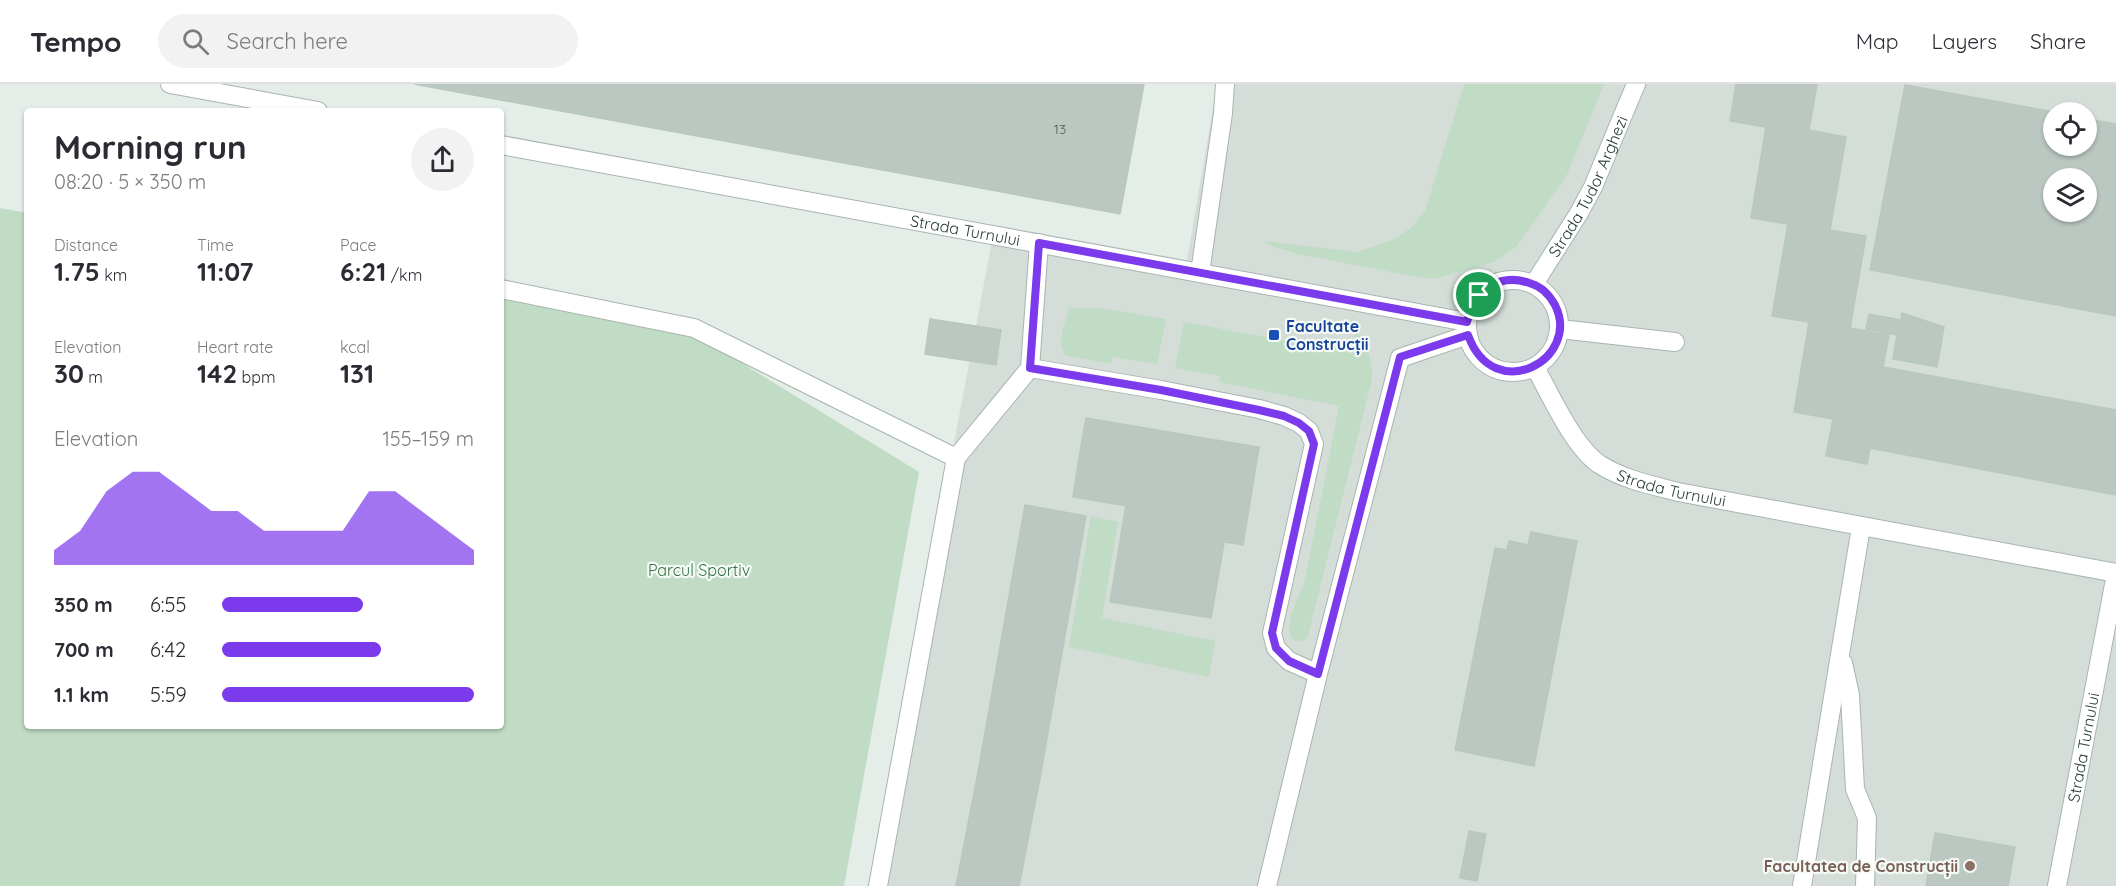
<!DOCTYPE html>
<html lang="en">
<head>
<meta charset="utf-8">
<style>
	:root { --surface:#fff; --page:#f2f2f3; --text:#2b2b33; --muted:#7c7c81; --line:#e1e1e2; --accent:#7c3aed }
	body { margin:0; font-family:Quicksand,sans-serif; background:var(--page); color:var(--text); height:100vh; display:flex; flex-direction:column; font-size:22px; white-space:nowrap }
	* { box-sizing:border-box; margin:0 }
	p { font-size:20px; color:var(--muted) }
	.icon { flex:none; width:33px; height:33px; fill:none; stroke:currentColor; stroke-width:2; stroke-linecap:round; stroke-linejoin:round }
	.map { position:relative; flex:1; overflow:hidden }
	.details { position:absolute; left:24px; top:24px; width:480px; height:621px; display:flex; flex-direction:column; background:var(--surface); border-radius:6px; box-shadow:0 2px 4px #0004 }
	.details>* { flex:none }
	.controls { position:absolute; left:2043px; top:18px; display:grid; gap:12px }
	.controls a { display:grid; place-items:center; width:54px; height:54px; border-radius:50%; background:var(--surface); box-shadow:0 2px 4px #0004; font-size:30px }
	.pin { position:absolute; display:grid; place-items:center; width:51px; height:51px; color:#fff; margin:-26px; border:3px solid #fff; border-radius:50%; box-shadow:0 2px 6px #0007 }
	.round { display:grid; place-items:center; flex:none; width:63px; height:63px; border-radius:32px; background:var(--page) }
	.overview { display:flex; align-items:center; justify-content:space-between; height:102px; padding:0 30px }
	h1 { font-size:33px; font-weight:800; line-height:45px }
	.stats { display:grid; grid-template-columns:repeat(3,1fr); gap:9px; height:102px; padding:6px 30px }
	.stats div { display:grid; align-content:center }
	.stats b { font-size:26px; font-weight:800 }
	.stats small { font-size:16px; font-weight:400 }
	.stats p { font-size:16px }
	.chart { height:168px; padding:12px 30px }
	.chart p { display:flex; justify-content:space-between }
	.chart svg { width:100%; height:108px; margin-top:6px; fill:var(--accent); opacity:.7 }
	ul { padding:0 30px; list-style:none; font-size:20px }
	li { display:grid; grid-template-columns:96px 72px 1fr; align-items:center; height:45px }
	li i { height:15px; border-radius:8px; background:var(--accent) }
	header { display:flex; align-items:center; gap:36px; box-sizing:border-box; height:84px; padding:0 30px; background:var(--surface); border-bottom:2px solid var(--line) }
	header strong { font-size:28px }
	nav { display:flex; gap:33px; margin-inline-start:auto; font-size:21px }
	.search { width:420px; height:54px; background:var(--page); display:flex; align-items:center; gap:15px; box-sizing:border-box; padding:0 21px; border-radius:33px; color:var(--muted); font-size:22px }
	.map>svg:first-child { display:block }
	.built { fill:#d4ddd7; fill-rule:evenodd }
	.green { fill:#c0dcc4 }
	.building { fill:#bbc8c1; stroke:#b8c7bf; stroke-width:1.5; fill-rule:evenodd }
	.lines { fill:none; stroke-linecap:round; stroke-linejoin:round }
	.service-casing { stroke:#a8b5af; stroke-width:20 }
	.minor-casing { stroke:#a8b5af; stroke-width:20 }
	.service { stroke:#fff; stroke-width:18 }
	.minor { stroke:#fff; stroke-width:18 }
	.route-casing { stroke:#fff; stroke-width:12 }
	.route { stroke:#7c3aed; stroke-width:8 }
	.transit-dot { fill:#1a4fb4; stroke:#f6faf7; stroke-width:2 }
	.education-dot { fill:#8d6e63; stroke:#f6faf7; stroke-width:2 }
	.labels { text-anchor:middle; stroke-width:4.5; stroke-linejoin:round; paint-order:stroke }
	.number-label { font-size:14px; fill:#4b6057 }
	.street-label { font-size:16px; fill:#263e34; stroke:#f6faf7 }
	.transit-label { font-size:16px; font-weight:bold; fill:#164399; stroke:#f6faf7; text-anchor:start }
	.park-label { font-size:16px; fill:#337242; stroke:#f6faf7 }
	.education-label { font-size:16px; font-weight:bold; fill:#785e54; stroke:#f6faf7; text-anchor:end }
</style>
</head>
<body>
<header>
<strong>Tempo</strong>
<div class="search"><svg class="icon" aria-label="search" viewBox="0 0 24 24"><circle cx="10" cy="10" r="6"/><path d="M15 15l6 6"/></svg>Search here</div>
<nav><a>Map</a><a>Layers</a><a>Share</a></nav>
</header>
<div class="map">
<svg width="2116" height="802" viewBox="0 0 2116 802">
	<rect width="100%" height="100%" fill="#e5ede9"/>
	<!-- built -->
	<path class="built" d="M 1217,0 L 2116,0 L 2116,802 L 871,802 L 995,141 L 1187,176 ZM 2054,28 L 2086,28 L 2086,62 L 2054,62 ZM 2054,94 L 2086,94 L 2086,128 L 2054,128 Z"/>
	<!-- green -->
	<g class="green">
		<path d="M 1464,0 L 1604,0 L 1566,93 L 1516,163 L 1494,178 L 1438,194 L 1422,194 L 1298,170 L 1272,162 L 1264,157 L 1357,168 L 1392,156 L 1411,144 L 1425,127 Z"/>
		<path d="M 0,124 L 27,129 L 27,642 L 501,642 L 501,215 L 693,249 L 919,388 L 844,802 L 0,802 Z"/>
		<path d="M 1069,224 L 1101,224 L 1166,235 L 1157,280 L 1112,273 L 1111,280 L 1065,271 C 1056,256 1066,239 1069,224 Z"/>
		<path d="M 1184,238 L 1351,269 L 1356,247 C 1368,262 1372,276 1372,295 L 1308,552 C 1305,556 1301,559 1296,557 C 1279,551 1299,511 1304,500 L 1339,322 L 1219,298 L 1220,292 L 1175,284 Z"/>
		<path d="M 1091,432 L 1118,438 L 1102,534 L 1215,557 L 1209,593 L 1069,563 Z"/>
	</g>
	<!-- building -->
	<g class="building">
		<path d="M 414,0 L 983,0 L 964,101 Z"/>
		<path d="M 983,0 L 1144,0 L 1120,130 L 964,101 Z"/>
		<path d="M 1736,0 L 1817,0 L 1809,46 L 1846,53 L 1830,146 L 1866,152 L 1850,244 L 1889,251 L 1883,283 L 2116,326 L 2116,411 L 1870,364 L 1867,380 L 1826,372 L 1833,335 L 1794,328 L 1809,238 L 1772,232 L 1788,140 L 1751,134 L 1766,43 L 1730,37 Z"/>
		<path d="M 1905,1 L 2054,28 L 2054,62 L 2086,62 L 2086,35 L 2116,40 L 2116,232 L 1870,186 ZM 2054,94 L 2086,94 L 2086,128 L 2054,128 Z"/>
		<path d="M 1902,229 L 1944,243 L 1937,283 L 1893,275 L 1897,251 L 1866,245 L 1869,230 L 1901,236 Z"/>
		<path d="M 930,235 L 1001,246 L 996,281 L 925,270 Z"/>
		<path d="M 1086,334 L 1234,359 L 1221,437 L 1109,419 L 1115,387 L 1078,380 Z"/>
		<path d="M 1234,359 L 1259,363 L 1243,461 L 1137,444 L 1141,424 L 1221,437 Z"/>
		<path d="M 1078,380 L 1115,387 L 1109,419 L 1073,413 Z"/>
		<path d="M 1025,421 L 1086,432 L 1040,694 L 979,683 Z"/>
		<path d="M 1126,421 L 1141,424 L 1137,444 L 1224,459 L 1211,534 L 1110,518 Z"/>
		<path d="M 1531,448 L 1577,457 L 1534,682 L 1455,666 L 1495,464 L 1507,466 L 1509,457 L 1528,461 Z"/>
		<path d="M 979,683 L 1040,694 L 1019,802 L 956,802 Z"/>
		<path d="M 1469,747 L 1486,750 L 1477,797 L 1460,794 Z"/>
		<path d="M 1935,749 L 2015,763 L 2008,802 L 1926,802 Z"/>
	</g>
	<g class="lines">
		<!-- service casing -->
		<g class="service-casing">
			<g id="service">
				<path d="M 1200,189 L 1223,29 L 1225,0"/>
				<path d="M 501,205 L 694,244 L 956,374 L 878,802"/>
				<path d="M 1560,245 L 1675,258"/>
				<path d="M 1030,284 L 1161,306 L 1259,325 L 1284,332 L 1299,339 L 1309,347 L 1314,360 L 1272,549 L 1276,564 L 1289,577 L 1318,590"/>
				<path d="M 956,374 L 1030,284 L 1039,159"/>
				<path d="M 1843,579 L 1850,611 L 1855,705 L 1867,734 L 1865,802"/>
				<path d="M 1267,802 L 1318,590 L 1400,274 L 1468,251"/>
				<path d="M 1802,802 L 1861,443"/>
				<path id="s1" d="M 2057,802 L 2116,490"/>
			</g>
		</g>
		<!-- minor casing -->
		<g class="minor-casing">
			<g id="minor">
				<path d="M 170,0 L 318,27"/>
				<path id="s2" d="M 501,61 L 1467,238"/>
				<circle cx="1513" cy="242" r="46"/>
				<path id="s3" d="M 1534,200 L 1579,129 L 1593,103 L 1636,0"/>
				<path id="s4" d="M 1535,283 C 1550,310 1573,362 1599,380 C 1622,395 1651,401 1678,408 L 2116,489"/>
			</g>
		</g>
		<!-- service -->
		<use href="#service" class="service"/>
		<!-- minor -->
		<use href="#minor" class="minor"/>
	</g>
	<g class="lines">
		<!-- route casing -->
		<g class="route-casing">
			<path id="route" d="M 1039,159 L 1467,238 C 1475,207 1499,187 1532,200 C 1542,203 1550,212 1555,221 C 1582,275 1494,323 1468,251 L 1400,273 L 1318,590 L 1289,577 L 1276,564 L 1272,549 L 1314,360 L 1309,347 L 1299,339 L 1284,332 L 1259,326 L 1161,306 L 1030,284 Z"/>
		</g>
		<!-- route -->
		<use href="#route" class="route"/>
	</g>
	<!-- markers -->
	<rect class="transit-dot" x="1268" y="245" width="12" height="12" rx="3"/>
	<circle class="education-dot" cx="1970" cy="782" r="6"/>
	<g class="labels">
		<!-- number labels -->
		<g class="number-label">
			<text x="1060" y="50">13</text>
		</g>
		<!-- street labels -->
		<g class="street-label">
			<text dy="6" stroke="none"><textPath href="#s3" startOffset="112">Strada Tudor Arghezi</textPath></text>
			<text dy="6" stroke="none"><textPath href="#s2" startOffset="472">Strada Turnului</textPath></text>
			<text dy="6" stroke="none"><textPath href="#s4" startOffset="194">Strada Turnului</textPath></text>
			<text dy="6" stroke="none"><textPath href="#s1" startOffset="141">Strada Turnului</textPath></text>
		</g>
		<!-- transit labels -->
		<g class="transit-label">
			<text x="1286" y="248">Facultate<tspan x="1286" dy="18">Construcții</tspan></text>
		</g>
		<!-- park labels -->
		<g class="park-label">
			<text x="699" y="492">Parcul Sportiv</text>
		</g>
		<!-- education labels -->
		<g class="education-label">
			<text x="1958" y="788">Facultatea de Construcții</text>
		</g>
	</g>
</svg>
<div class="controls">
<a><svg class="icon" aria-label="locate" viewBox="0 0 24 24"><circle cx="12" cy="12" r="6"/><path d="M12 2v4M12 18v4M2 12h4M18 12h4"/></svg></a>
<a><svg class="icon" aria-label="layers" viewBox="0 0 24 24"><path d="M12 4l9 5-9 5-9-5zM3 14l9 5 9-5"/></svg></a>
</div>
<div class="pin" style="left:1479px;top:211px;background:#1e9e55"><svg class="icon" aria-label="arrive" viewBox="0 0 24 24"><path d="M6 21V4h12l-3 4 3 4H6"/></svg></div>
<section class="details">
<div class="overview"><div><h1>Morning run</h1><p>08:20 · 5 × 350 m</p></div><a class="round"><svg class="icon" aria-label="share" viewBox="0 0 24 24"><path d="M12 15V3M7 8l5-5 5 5M5 13v7h14v-7"/></svg></a></div>
<div class="stats">
<div><p>Distance</p><b>1.75<small> km</small></b></div>
<div><p>Time</p><b>11:07</b></div>
<div><p>Pace</p><b>6:21<small> /km</small></b></div>
</div>
<div class="stats">
<div><p>Elevation</p><b>30<small> m</small></b></div>
<div><p>Heart rate</p><b>142<small> bpm</small></b></div>
<div><p>kcal</p><b>131</b></div>
</div>
<div class="chart"><p><span>Elevation</span>155–159 m</p>
<svg viewBox="0 0 160 44" preserveAspectRatio="none"><path d="M0 44V38L10 30L20 14L30 6L40 6L50 14L60 22L70 22L80 30L90 30L100 30L110 30L120 14L130 14L140 22L150 30L160 38V44z"/></svg>
</div>
<ul>
<li><b>350 m</b>6:55<i style="width:56%"></i></li>
<li><b>700 m</b>6:42<i style="width:63%"></i></li>
<li><b>1.1 km</b>5:59<i style="width:100%"></i></li>
</ul>
</section>
</div>
</body>
</html>
